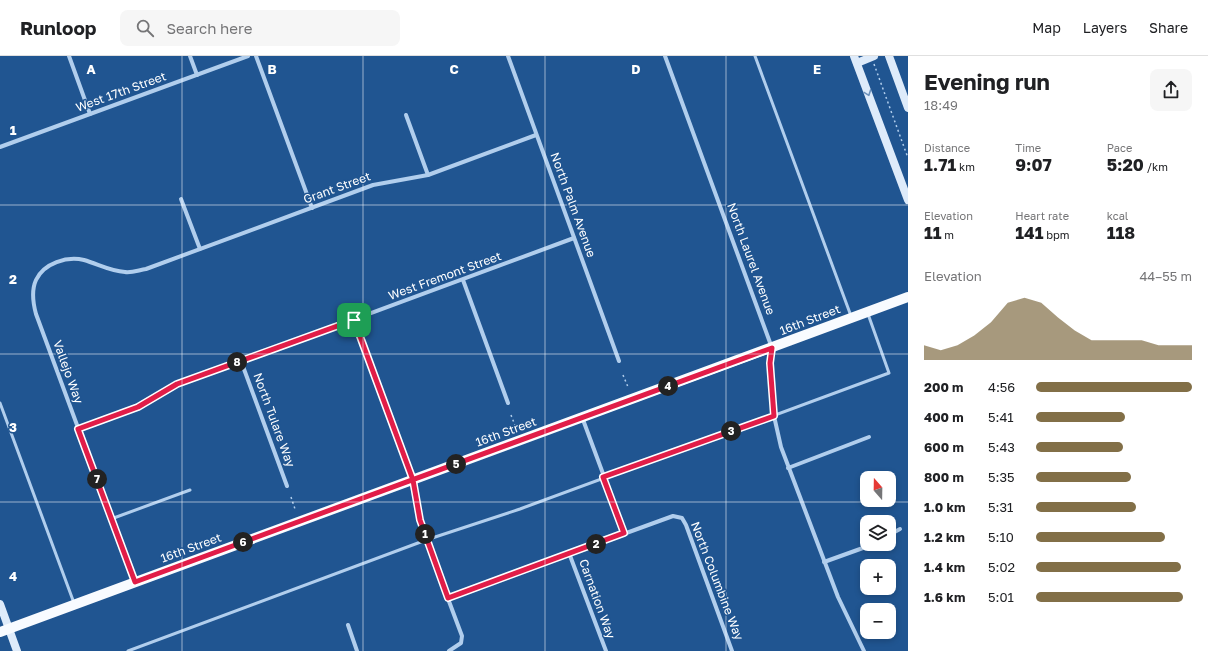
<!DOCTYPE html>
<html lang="en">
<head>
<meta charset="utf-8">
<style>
	:root { --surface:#fff; --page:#f6f6f6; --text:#202124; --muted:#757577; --line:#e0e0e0; --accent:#826f47 }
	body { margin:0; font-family:"Golos Text",sans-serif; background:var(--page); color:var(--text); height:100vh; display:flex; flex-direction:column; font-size:15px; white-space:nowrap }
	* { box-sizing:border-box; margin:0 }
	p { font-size:13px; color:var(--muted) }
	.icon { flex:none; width:22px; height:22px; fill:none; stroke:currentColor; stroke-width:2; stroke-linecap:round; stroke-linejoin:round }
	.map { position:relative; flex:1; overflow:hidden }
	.side { display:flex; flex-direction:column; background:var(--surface); width:300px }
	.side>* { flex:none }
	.needle { width:26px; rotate:340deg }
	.controls { position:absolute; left:860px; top:415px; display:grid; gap:8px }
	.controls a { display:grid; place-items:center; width:36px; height:36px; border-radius:8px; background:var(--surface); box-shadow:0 2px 6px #0003; font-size:20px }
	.pin { position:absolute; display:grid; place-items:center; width:34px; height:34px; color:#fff; margin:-17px; border-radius:8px; box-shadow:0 2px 6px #0006 }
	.km { position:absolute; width:20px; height:20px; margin:-10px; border-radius:50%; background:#222; color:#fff; font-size:11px; line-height:20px; text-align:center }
	.round { display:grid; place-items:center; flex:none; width:42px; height:42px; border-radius:8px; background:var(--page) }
	.headline { display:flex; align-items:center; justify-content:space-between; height:68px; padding:0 16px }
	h1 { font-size:22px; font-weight:700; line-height:30px }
	.metrics { display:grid; grid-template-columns:repeat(3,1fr); gap:6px; height:68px; padding:4px 16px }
	.metrics div { display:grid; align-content:center }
	.metrics b { font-size:17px; font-weight:700 }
	.metrics small { font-size:11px; font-weight:400 }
	.metrics p { font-size:11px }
	.chart { height:112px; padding:8px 16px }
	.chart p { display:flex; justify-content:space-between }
	.chart svg { width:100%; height:72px; margin-top:4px; fill:var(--accent); opacity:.7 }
	ul { padding:0 16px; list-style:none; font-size:13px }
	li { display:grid; grid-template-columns:64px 48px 1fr; align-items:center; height:30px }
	li i { height:10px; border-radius:5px; background:var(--accent) }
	header { display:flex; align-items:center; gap:24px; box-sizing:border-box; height:56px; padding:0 20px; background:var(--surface); border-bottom:1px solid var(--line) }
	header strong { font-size:19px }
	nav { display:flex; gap:22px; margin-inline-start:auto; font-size:14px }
	.search { width:280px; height:36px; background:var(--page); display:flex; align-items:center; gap:10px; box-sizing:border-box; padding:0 14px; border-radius:8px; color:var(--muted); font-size:15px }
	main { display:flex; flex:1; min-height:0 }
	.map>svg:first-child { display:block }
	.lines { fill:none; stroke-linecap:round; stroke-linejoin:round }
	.path { stroke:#b1ceed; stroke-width:1.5; stroke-dasharray:2 3; stroke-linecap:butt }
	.service { stroke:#b1ceed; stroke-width:3 }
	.minor { stroke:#b1ceed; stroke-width:4 }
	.secondary { stroke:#deebfa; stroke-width:8 }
	.primary { stroke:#f8fbff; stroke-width:10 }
	.oneway { stroke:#6c91bb }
	.route-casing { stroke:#fff; stroke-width:8 }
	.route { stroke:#e11d48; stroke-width:5 }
	.grid { fill:none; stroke:#fff; stroke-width:1; stroke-opacity:0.55 }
	.labels { text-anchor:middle; stroke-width:3; stroke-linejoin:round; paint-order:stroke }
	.street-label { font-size:12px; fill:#fff; stroke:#205591 }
	.grid-label { font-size:13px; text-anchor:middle; font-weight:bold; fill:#fff; stroke:#205591; stroke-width:3; stroke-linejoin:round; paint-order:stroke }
</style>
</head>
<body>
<header>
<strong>Runloop</strong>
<div class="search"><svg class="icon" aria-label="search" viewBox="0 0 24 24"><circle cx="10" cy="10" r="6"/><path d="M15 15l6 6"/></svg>Search here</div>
<nav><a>Map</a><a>Layers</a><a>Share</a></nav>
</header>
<main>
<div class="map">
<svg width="908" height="595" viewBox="0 0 908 595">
	<rect width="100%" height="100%" fill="#205591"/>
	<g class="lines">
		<!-- path -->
		<g class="path">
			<path d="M 874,8 L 908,102"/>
			<path d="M 623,319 L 628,331"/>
			<path d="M 511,359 L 516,372"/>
			<path d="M 291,441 L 295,453"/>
		</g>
		<!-- service -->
		<g class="service">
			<path d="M 755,0 L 851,260"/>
			<path d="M 0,347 L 74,547"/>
			<path d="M 111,463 L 190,434"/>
			<path d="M 128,595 L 426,484 L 520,453 L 889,317 L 868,258"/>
		</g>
		<!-- minor -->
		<g class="minor">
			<path d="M 69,0 L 90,58"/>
			<path d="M 190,0 L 197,19"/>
			<path d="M 256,0 L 312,152"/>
			<path d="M 508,0 L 619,305"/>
			<path d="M 665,0 L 772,292 L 770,307 L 774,360 L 781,391 L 838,541 L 864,595"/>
			<path d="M 406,59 L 428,119"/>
			<path d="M 0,91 L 248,0"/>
			<path d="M 181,143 L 200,193"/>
			<path d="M 463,224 L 508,347"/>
			<path d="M 354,264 L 413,424 L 417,451 L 426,484 L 462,580 L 461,587 L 449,595"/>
			<path d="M 241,305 L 287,430"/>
			<path d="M 582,361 L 625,477"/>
			<path d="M 78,373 L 138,351 L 177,329 L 574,182"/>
			<path d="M 788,412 L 869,381"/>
			<path d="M 889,479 L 900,473"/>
			<path d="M 569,497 L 606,595"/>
			<path d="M 824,506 L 874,488"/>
			<path d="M 135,526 L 36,258 C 33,247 31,235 36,224 C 44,207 67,200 84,204 C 98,208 110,215 125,216 C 132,217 139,214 146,213 L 373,129 L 428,119 L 536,79"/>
			<path d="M 448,542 L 673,460 L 682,462 L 686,469 L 732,595"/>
			<path d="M 348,569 L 357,595"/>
		</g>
		<!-- secondary -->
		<g class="secondary">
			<path d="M 854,0 L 908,144"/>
			<path d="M 889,0 L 908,52"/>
			<path d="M 857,7 L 874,0"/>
			<path d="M 0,548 L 17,595"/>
		</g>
		<!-- primary -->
		<path class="primary" d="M 0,576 L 908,241"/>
	</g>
	<!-- one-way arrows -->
	<defs><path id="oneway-chevron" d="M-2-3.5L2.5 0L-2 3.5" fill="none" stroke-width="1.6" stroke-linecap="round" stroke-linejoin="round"/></defs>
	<use class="oneway" href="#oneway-chevron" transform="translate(868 37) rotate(70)"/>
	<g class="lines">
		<!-- route casing -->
		<g class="route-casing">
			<path id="route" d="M 354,264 L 413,424 L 420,464 L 448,542 L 624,477 L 603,421 L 774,360 L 770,307 L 772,292 C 560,369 347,448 135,526 L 78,373 L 138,351 L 177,328 L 354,264"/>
		</g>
		<!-- route -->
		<use href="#route" class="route"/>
	</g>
	<!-- grid -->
	<path class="grid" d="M 182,0 L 182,595M 363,0 L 363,595M 545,0 L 545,595M 726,0 L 726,595M 0,149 L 908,149M 0,298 L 908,298M 0,446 L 908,446"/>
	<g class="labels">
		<!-- street labels -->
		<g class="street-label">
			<text transform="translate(121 36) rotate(-20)" y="4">West 17th Street</text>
			<text transform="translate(337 132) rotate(-20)" y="4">Grant Street</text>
			<text transform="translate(573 149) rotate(70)" y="4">North Palm Avenue</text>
			<text transform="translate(751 203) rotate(70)" y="4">North Laurel Avenue</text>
			<text transform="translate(445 220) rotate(-20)" y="4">West Fremont Street</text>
			<text transform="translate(810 264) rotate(-21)" y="4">16th Street</text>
			<text transform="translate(68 316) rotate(70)" y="4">Vallejo Way</text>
			<text transform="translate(274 364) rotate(70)" y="4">North Tulare Way</text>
			<text transform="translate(506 376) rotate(-20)" y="4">16th Street</text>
			<text transform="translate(191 492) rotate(-20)" y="4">16th Street</text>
			<text transform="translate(717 525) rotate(69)" y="4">North Columbine Way</text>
			<text transform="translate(597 543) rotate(70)" y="4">Carnation Way</text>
		</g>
	</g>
	<g class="grid-label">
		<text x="91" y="18">A</text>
		<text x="272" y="18">B</text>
		<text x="454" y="18">C</text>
		<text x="636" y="18">D</text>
		<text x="817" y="18">E</text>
		<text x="13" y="79">1</text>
		<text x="13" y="228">2</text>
		<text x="13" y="376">3</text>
		<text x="13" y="525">4</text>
	</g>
</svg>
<div class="controls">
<a><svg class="needle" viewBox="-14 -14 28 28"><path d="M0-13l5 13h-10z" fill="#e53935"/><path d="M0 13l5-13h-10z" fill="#757577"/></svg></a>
<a><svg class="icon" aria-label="layers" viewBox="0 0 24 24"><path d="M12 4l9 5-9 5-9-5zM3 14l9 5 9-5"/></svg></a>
<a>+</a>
<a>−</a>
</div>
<div class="pin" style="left:354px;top:264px;background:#1e9e55"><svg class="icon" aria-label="arrive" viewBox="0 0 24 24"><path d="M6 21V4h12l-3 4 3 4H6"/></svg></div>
<b class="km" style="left:425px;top:478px">1</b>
<b class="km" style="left:596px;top:488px">2</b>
<b class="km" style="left:731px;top:375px">3</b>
<b class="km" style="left:668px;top:330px">4</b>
<b class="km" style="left:456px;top:408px">5</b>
<b class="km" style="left:243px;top:486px">6</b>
<b class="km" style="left:97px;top:423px">7</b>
<b class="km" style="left:237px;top:306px">8</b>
</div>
<section class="side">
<div class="headline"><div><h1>Evening run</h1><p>18:49</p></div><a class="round"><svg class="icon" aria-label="share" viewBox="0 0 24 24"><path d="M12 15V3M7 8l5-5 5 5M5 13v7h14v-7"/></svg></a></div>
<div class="metrics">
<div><p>Distance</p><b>1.71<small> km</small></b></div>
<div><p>Time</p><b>9:07</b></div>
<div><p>Pace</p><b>5:20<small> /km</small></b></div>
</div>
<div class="metrics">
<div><p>Elevation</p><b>11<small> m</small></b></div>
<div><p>Heart rate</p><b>141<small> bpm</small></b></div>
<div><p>kcal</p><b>118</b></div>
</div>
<div class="chart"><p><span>Elevation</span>44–55 m</p>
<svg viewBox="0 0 160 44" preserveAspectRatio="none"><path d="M0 44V35L10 38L20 35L30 29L40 21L50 9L60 6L70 9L80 18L90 26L100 32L110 32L120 32L130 32L140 35L150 35L160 35V44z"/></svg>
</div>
<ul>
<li><b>200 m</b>4:56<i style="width:100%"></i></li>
<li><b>400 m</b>5:41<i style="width:57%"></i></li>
<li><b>600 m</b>5:43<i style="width:56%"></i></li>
<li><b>800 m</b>5:35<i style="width:61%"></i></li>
<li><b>1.0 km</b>5:31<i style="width:64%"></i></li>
<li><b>1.2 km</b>5:10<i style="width:83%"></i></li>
<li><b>1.4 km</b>5:02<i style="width:93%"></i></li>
<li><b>1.6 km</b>5:01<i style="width:94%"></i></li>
</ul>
</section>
</main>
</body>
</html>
